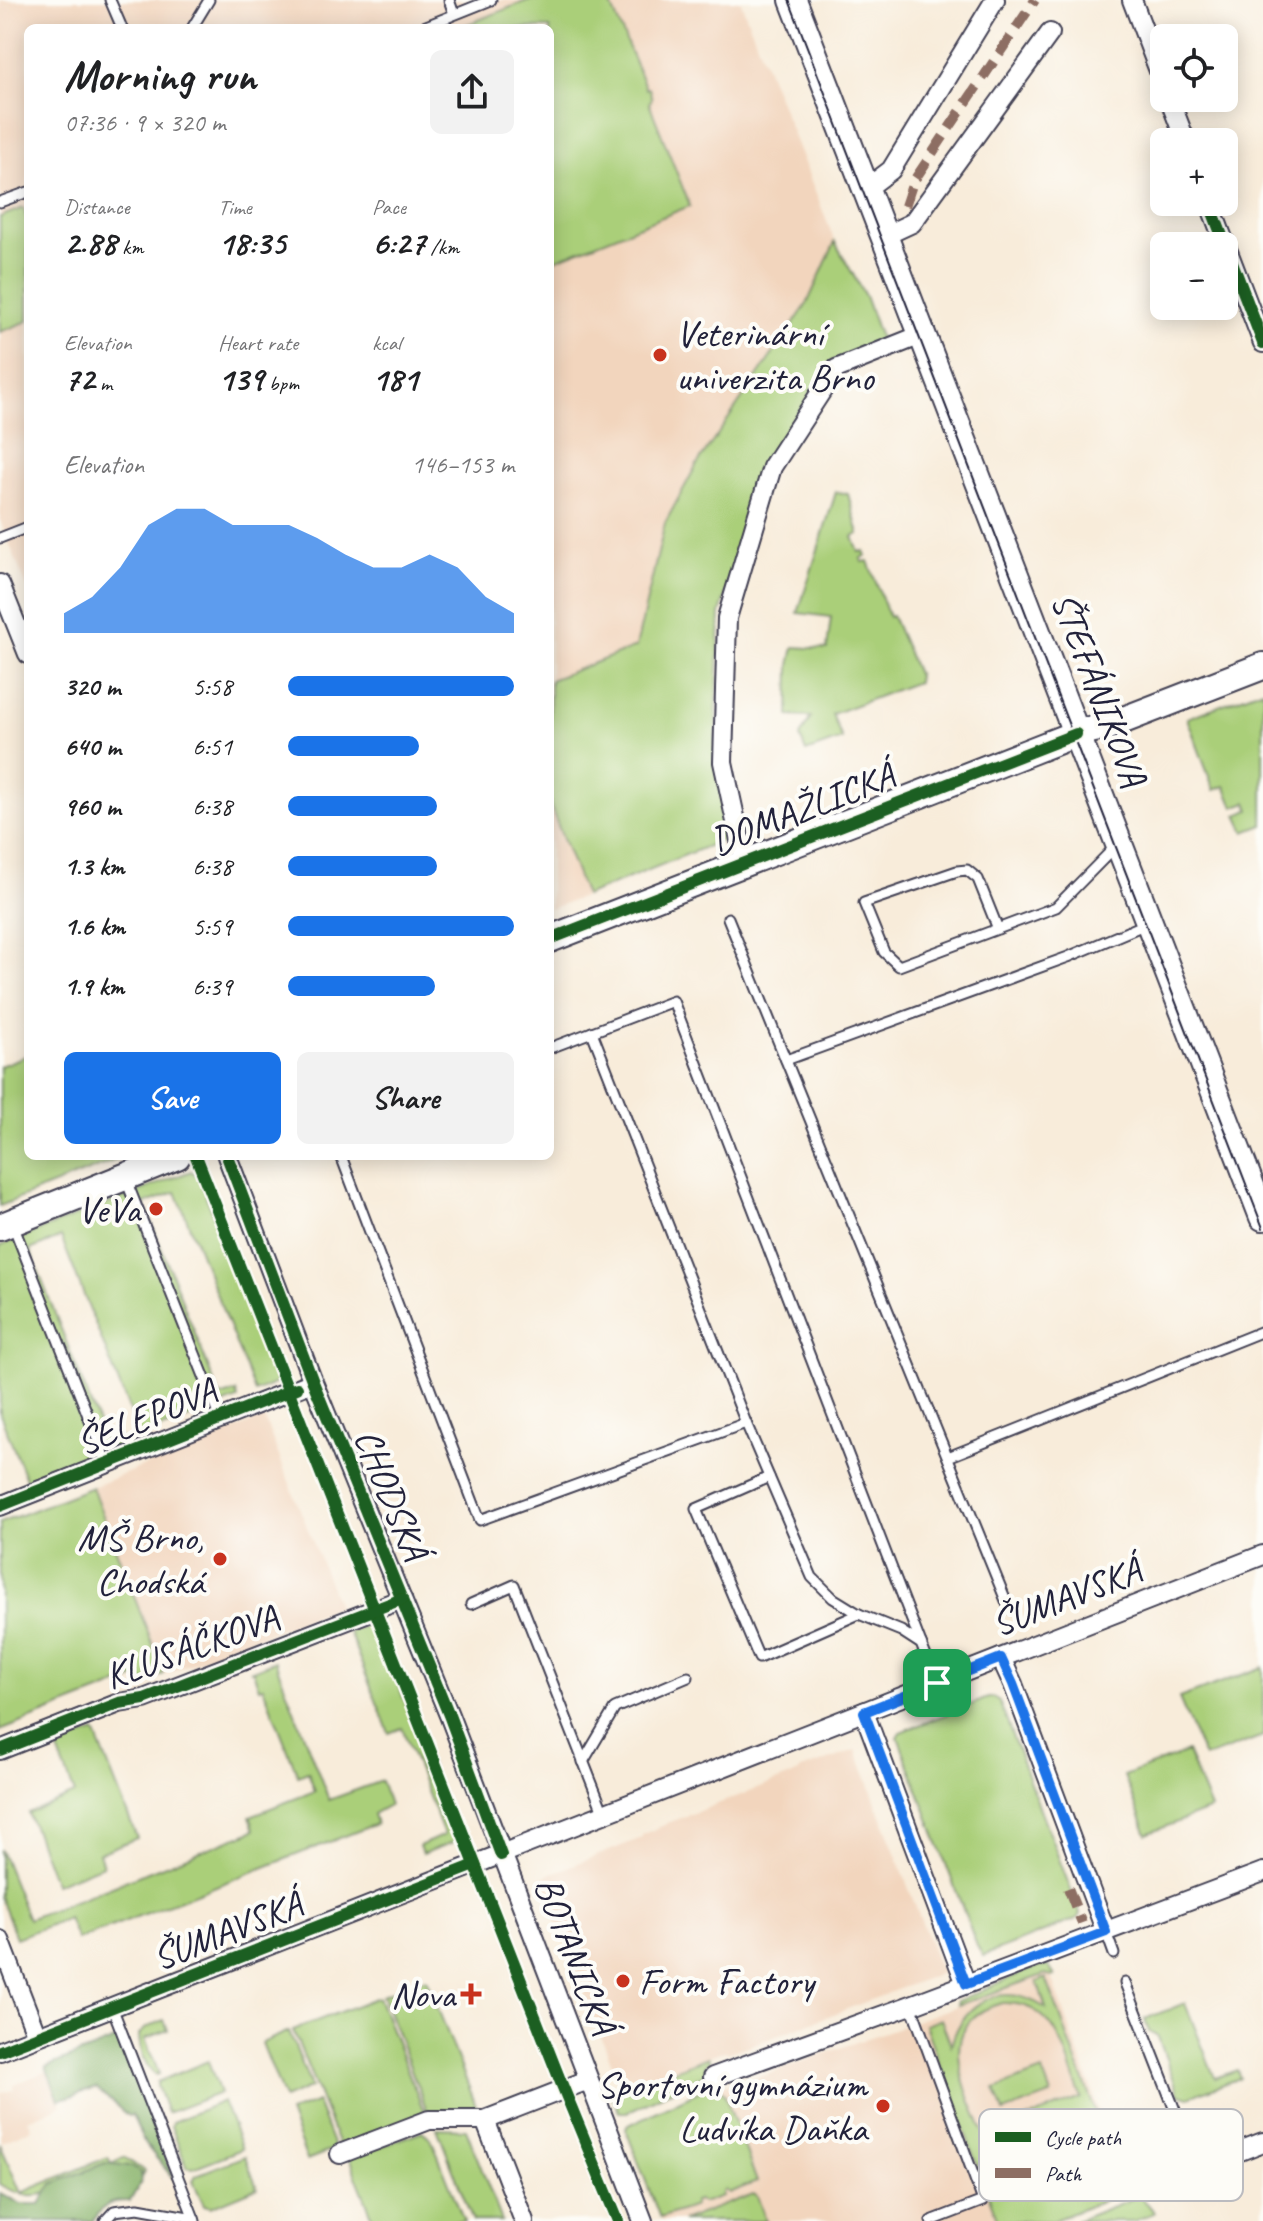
<!DOCTYPE html>
<html lang="en">
<head>
<meta charset="utf-8">
<style>
	:root { --surface:#fff; --page:#f2f2f2; --text:#202124; --muted:#757577; --accent:#1a73e8 }
	body { margin:0; font-family:Caveat,sans-serif; background:var(--page); color:var(--text); height:100vh; display:flex; flex-direction:column; font-size:30px; white-space:nowrap }
	* { box-sizing:border-box; margin:0 }
	p { font-size:26px; color:var(--muted) }
	.icon { flex:none; width:44px; height:44px; fill:none; stroke:currentColor; stroke-width:2; stroke-linecap:round; stroke-linejoin:round }
	.map { position:relative; flex:1; overflow:hidden }
	.side { position:absolute; left:24px; top:24px; width:530px; height:1136px; display:flex; flex-direction:column; background:var(--surface); border-radius:12px; box-shadow:0 4px 20px #0003 }
	.side>* { flex:none }
	.tools { position:absolute; left:1150px; top:24px; display:grid; gap:16px }
	.tools a { display:grid; place-items:center; width:88px; height:88px; border-radius:12px; background:var(--surface); box-shadow:0 4px 20px #0003; font-size:40px }
	.pin { position:absolute; display:grid; place-items:center; width:68px; height:68px; color:#fff; margin:-34px; border-radius:16px; box-shadow:0 4px 12px #0006 }
	.round { display:grid; place-items:center; flex:none; width:84px; height:84px; border-radius:12px; background:var(--page) }
	.head { display:flex; align-items:center; justify-content:space-between; height:136px; padding:0 40px }
	h1 { font-size:44px; font-weight:700; line-height:60px }
	.figures { display:grid; grid-template-columns:repeat(3,1fr); gap:12px; height:136px; padding:8px 40px }
	.figures div { display:grid; align-content:center }
	.figures b { font-size:34px; font-weight:700 }
	.figures small { font-size:22px; font-weight:400 }
	.figures p { font-size:22px }
	.chart { height:224px; padding:16px 40px }
	.chart p { display:flex; justify-content:space-between }
	.chart svg { width:100%; height:144px; margin-top:8px; fill:var(--accent); opacity:.7 }
	.cta { display:flex; gap:16px; margin-top:auto; padding:16px 40px }
	.cta a { flex:1; height:92px; border-radius:12px; background:var(--accent); color:#fff; font-size:32px; font-weight:700; line-height:92px; text-align:center }
	.cta a+a { background:var(--page); color:var(--text) }
	ul { padding:0 40px; list-style:none; font-size:26px }
	li { display:grid; grid-template-columns:128px 96px 1fr; align-items:center; height:60px }
	li i { height:20px; border-radius:10px; background:var(--accent) }
	.map>svg:first-child { display:block }
	.built { fill:#f2d5bd }
	.green { fill:#aacf79; stroke:#66785a; stroke-width:2; fill-rule:evenodd }
	.forest { fill:#87b269; stroke:#546a52; stroke-width:2 }
	.lines { fill:none; stroke-linecap:round; stroke-linejoin:round }
	.lane-casing { stroke:#424053; stroke-width:13 }
	.street-casing { stroke:#424053; stroke-width:22 }
	.secondary-casing { stroke:#424053; stroke-width:30 }
	.lane { stroke:#fff; stroke-width:9 }
	.street { stroke:#fff; stroke-width:18 }
	.secondary { stroke:#fff; stroke-width:26 }
	.tram { stroke:#22223b; stroke-width:2 }
	.quiet { stroke:#8d6e63; stroke-width:10; stroke-dasharray:20 10; stroke-linecap:butt }
	.cycleway-casing { stroke:#fdfcf7; stroke-width:17 }
	.cycleway { stroke:#1b5e20; stroke-width:12 }
	.route-casing { stroke:#fff; stroke-width:16 }
	.route { stroke:#1a73e8; stroke-width:10 }
	.poi-dot { fill:#c8321e; stroke:#fdfcf7; stroke-width:3 }
	.labels { text-anchor:middle; stroke-width:8; stroke-linejoin:round; paint-order:stroke }
	.poi-label { font-size:38px; fill:#22223b; stroke:#fdfcf7; text-anchor:end }
	.street-label { font-size:38px; fill:#22223b; stroke:#fdfcf7 }
	.key { fill:#fdfcf7; stroke:#bbbbbf; stroke-width:2 }
	.key-label { font-size:22px; fill:#22223b }
</style>
</head>
<body>
<div class="map">
<svg width="1263" height="2221" viewBox="0 0 1263 2221">
	<rect width="100%" height="100%" fill="#fdfcf7"/>
	<filter id="ink" filterUnits="userSpaceOnUse"><feTurbulence type="fractalNoise" baseFrequency=".0125" numOctaves="2"/><feDisplacementMap in="SourceGraphic" scale="16" xChannelSelector="R" yChannelSelector="G"/><feConvolveMatrix kernelMatrix="1 2 1 2 8 2 1 2 1" color-interpolation-filters="sRGB"/></filter>
	<filter id="wash" filterUnits="userSpaceOnUse"><feTurbulence type="fractalNoise" baseFrequency=".006" numOctaves="4" result="noise"/><feDisplacementMap in="SourceGraphic" scale="32" xChannelSelector="R" yChannelSelector="G"/><feGaussianBlur stdDeviation="1.8" result="paint"/><feColorMatrix in="noise" values="0 0 0 0 0 0 0 0 0 0 0 0 0 0 0 0 0 1.4 0 .05"/><feComposite in="paint" operator="in"/></filter>
	<g filter="url(#wash)">
		<rect width="100%" height="100%" fill="#f8ecda"/>
		<!-- built -->
		<g class="built">
			<path d="M 0,0 L 740,0 L 835,242 L 807,304 L 696,466 L 665,523 L 636,647 L 550,680 L 550,28 L 28,28 L 28,590 L 0,520 Z"/>
			<path d="M 550,805 L 585,896 L 550,909 Z"/>
			<path d="M 264,1418 L 338,1606 L 164,1674 L 92,1487 Z"/>
			<path d="M 856,1750 L 941,1973 L 758,2043 L 727,2053 L 726,2051 L 717,2053 L 622,2090 L 540,1878 L 642,1838 L 642,1835 L 673,1821 L 788,1777 L 799,1772 L 799,1771 Z"/>
			<path d="M 1046,1974 L 1052,1977 L 1123,2179 L 1012,2221 L 661,2221 L 626,2134 L 627,2126 L 709,2086 L 743,2083 Z"/>
			<path d="M 48,2071 L 62,2106 L 28,2119 L 32,2129 L 0,2142 L 0,2094 L 14,2089 L 13,2085 Z"/>
		</g>
		<!-- green -->
		<g class="green">
			<path d="M 529,0 L 609,0 L 646,89 L 649,88 L 652,99 L 649,103 L 690,206 L 550,262 L 550,28 L 458,28 Z"/>
			<path d="M 23,208 L 28,221 L 28,321 L 0,332 L 0,217 Z"/>
			<path d="M 835,242 L 865,296 L 882,343 L 832,363 L 763,465 L 720,614 L 715,761 L 730,837 L 585,896 L 550,805 L 550,680 L 636,647 L 665,523 L 696,466 L 807,304 Z"/>
			<path d="M 836,492 L 848,494 L 859,534 L 853,537 L 859,552 L 864,551 L 866,556 L 861,558 L 862,562 L 868,561 L 889,617 L 892,616 L 918,676 L 917,682 L 832,714 L 842,739 L 806,752 L 800,737 L 811,717 L 789,716 L 790,665 L 794,647 L 827,649 L 831,617 L 798,613 Z"/>
			<path d="M 1263,689 L 1263,825 L 1245,832 L 1237,815 L 1250,810 L 1247,802 L 1234,807 L 1225,786 L 1214,790 L 1187,718 Z"/>
			<path d="M 28,1055 L 28,1156 L 126,1156 L 0,1206 L 0,1066 Z"/>
			<path d="M 191,1171 L 198,1176 L 279,1382 L 255,1392 L 176,1192 L 144,1204 L 220,1397 L 236,1392 L 238,1399 L 140,1437 L 61,1237 L 30,1250 L 106,1443 L 121,1438 L 123,1444 L 27,1482 L 0,1414 L 0,1246 Z"/>
			<path d="M 92,1487 L 164,1674 L 141,1683 L 138,1677 L 0,1731 L 0,1523 Z"/>
			<path d="M 374,1622 L 457,1836 L 456,1841 L 422,1854 L 419,1846 L 444,1835 L 402,1728 L 389,1733 L 349,1632 Z"/>
			<path d="M 275,1661 L 329,1800 L 381,1781 L 389,1805 L 373,1814 L 376,1824 L 77,1940 L 68,1918 L 16,1938 L 0,1896 L 0,1849 L 28,1919 L 255,1830 L 250,1816 L 315,1791 L 308,1772 L 298,1776 L 263,1687 L 259,1688 L 253,1671 L 250,1671 Z"/>
			<path d="M 1263,1667 L 1263,1736 L 1204,1758 L 1179,1698 Z"/>
			<path d="M 988,1698 L 994,1698 L 999,1701 L 1080,1914 L 1077,1919 L 983,1956 L 977,1946 L 898,1737 L 901,1732 Z"/>
			<path d="M 95,1732 L 137,1838 L 99,1853 L 103,1865 L 55,1884 L 28,1813 L 75,1794 L 56,1746 Z"/>
			<path d="M 1187,1752 L 1211,1809 L 1147,1834 L 1124,1776 Z"/>
			<path d="M 1038,1966 L 1048,1966 L 1055,1976 L 1052,1977 L 1046,1974 L 958,2005 L 957,2001 Z"/>
			<path d="M 426,1978 L 479,2113 L 428,2113 L 382,1995 Z"/>
			<path d="M 1046,1978 L 1119,2175 L 1123,2179 L 1144,2171 L 1140,2175 L 1140,2186 L 1052,2221 L 998,2221 L 925,2025 L 941,2019 L 951,2045 C 965,1998 1004,1981 1046,2008 L 1037,1982 ZM 1002,2003 C 1058,2001 1066,2056 1081,2098 L 985,2135 C 965,2089 931,2022 1002,2003 Z"/>
			<path d="M 378,1997 L 425,2114 L 340,2147 L 293,2030 Z"/>
			<path d="M 1185,2003 L 1215,2078 L 1237,2070 L 1240,2078 L 1189,2097 L 1179,2094 L 1158,2037 L 1149,2032 L 1145,2019 Z"/>
			<path d="M 164,2020 L 168,2030 L 145,2039 L 159,2074 L 155,2075 C 146,2068 139,2048 139,2035 L 146,2028 Z"/>
			<path d="M 289,2031 L 311,2087 L 284,2099 L 262,2043 Z"/>
			<path d="M 708,2057 L 710,2061 L 705,2064 L 709,2072 L 627,2112 L 619,2112 L 611,2094 Z"/>
			<path d="M 208,2061 L 220,2093 L 167,2113 L 157,2086 L 157,2082 Z"/>
			<path d="M 1042,2071 L 1051,2095 L 1004,2112 L 995,2089 Z"/>
			<path d="M 709,2086 L 717,2086 L 724,2093 L 757,2182 L 728,2193 L 725,2190 L 722,2192 L 722,2196 L 702,2203 L 698,2201 L 694,2202 L 694,2206 L 660,2218 L 626,2130 L 627,2126 Z"/>
			<path d="M 223,2101 L 242,2149 L 193,2168 L 187,2167 L 171,2126 L 172,2122 Z"/>
			<path d="M 317,2102 L 335,2149 L 307,2160 L 289,2113 Z"/>
			<path d="M 437,2128 L 466,2129 L 502,2221 L 473,2221 Z"/>
			<path d="M 422,2131 L 431,2138 L 464,2221 L 374,2221 L 349,2158 Z"/>
			<path d="M 0,2144 L 21,2193 L 108,2157 L 111,2163 L 124,2157 L 144,2171 L 142,2175 L 139,2172 L 52,2184 L 47,2193 C 30,2199 14,2193 0,2184 Z"/>
			<path d="M 245,2156 L 257,2188 L 211,2207 L 204,2205 L 193,2181 L 196,2175 Z"/>
			<path d="M 753,2194 L 757,2196 L 766,2221 L 682,2221 Z"/>
			<path d="M 1141,2195 C 1144,2203 1151,2205 1154,2213 L 1134,2221 L 1076,2221 Z"/>
		</g>
		<!-- forest -->
		<g class="forest">
			<path d="M 120,2038 L 173,2178 L 145,2144 L 132,2115 L 128,2116 L 96,2088 L 59,2100 L 46,2067 Z"/>
			<path d="M 105,2163 L 130,2166 L 140,2172 L 141,2182 L 130,2201 C 108,2201 105,2204 93,2221 L 0,2221 L 0,2193 L 21,2204 L 40,2204 L 52,2184 Z"/>
		</g>
	</g>
	<g filter="url(#ink)">
		<g class="lines">
			<!-- lane casing -->
			<g class="lane-casing">
				<g id="lane">
					<path d="M 110,0 L 122,28"/>
					<path d="M 449,0 L 454,14"/>
					<path d="M 192,28 L 209,0"/>
					<path d="M 421,28 L 491,0"/>
					<path d="M 0,202 L 28,192"/>
					<path d="M 0,538 L 28,527"/>
					<path d="M 728,918 L 1009,1608"/>
					<path d="M 998,929 L 978,879 L 967,870 L 957,871 L 864,903 L 884,952 L 899,966 L 1056,907 L 1116,846"/>
					<path d="M 592,1032 L 673,1001 L 921,1644"/>
					<path d="M 550,1048 L 592,1032 L 746,1423 L 812,1577 L 833,1598 L 859,1614 L 901,1631 L 921,1644 L 937,1683"/>
					<path d="M 786,1060 L 1068,957 L 1146,924"/>
					<path d="M 341,1156 L 480,1520 L 746,1423"/>
					<path d="M 126,1180 L 221,1419"/>
					<path d="M 13,1225 L 107,1464"/>
					<path d="M 948,1457 L 1263,1331"/>
					<path d="M 769,1477 L 696,1509 L 759,1658 L 859,1614"/>
					<path d="M 471,1604 L 514,1585 L 604,1814"/>
					<path d="M 583,1762 L 615,1708 L 688,1677"/>
					<path d="M 1106,1932 L 1114,1954"/>
					<path d="M 1125,1983 L 1180,2123"/>
					<path d="M 911,2005 L 983,2201 L 931,2221"/>
					<path d="M 112,2007 L 195,2221"/>
					<path d="M 1191,2153 L 1196,2168"/>
					<path d="M 105,2221 L 114,2211 L 138,2208 L 194,2218"/>
				</g>
			</g>
			<!-- street casing -->
			<g class="street-casing">
				<g id="street">
					<path d="M 1132,0 L 1164,84"/>
					<path d="M 1169,98 L 1186,142"/>
					<path d="M 866,189 L 891,170 L 995,0"/>
					<path d="M 1209,202 L 1263,343"/>
					<path d="M 884,236 L 912,223 L 1050,33"/>
					<path d="M 0,584 L 28,654"/>
					<path d="M 745,863 L 723,762 L 727,618 L 772,467 L 836,369 L 921,335"/>
					<path d="M 227,1156 L 313,1382 L 449,1715 L 643,2221"/>
					<path d="M 0,1506 L 313,1382"/>
					<path d="M 1001,1658 L 1013,1684 L 1106,1932"/>
					<path d="M 864,1712 L 966,1984"/>
					<path d="M 0,1750 L 119,1703 L 144,1699 L 402,1599"/>
					<path d="M 0,1940 L 37,2036"/>
					<path d="M 0,2051 L 1263,1555"/>
					<path d="M 713,2077 L 911,2005 L 1263,1872"/>
					<path d="M 340,2154 L 429,2120 L 485,2120"/>
					<path d="M 1150,2186 L 1263,2142"/>
					<path d="M 524,2221 L 485,2120 L 588,2080"/>
				</g>
			</g>
			<!-- secondary casing -->
			<g class="secondary-casing">
				<g id="secondary">
					<path d="M 793,0 L 1263,1217"/>
					<path d="M 550,939 L 1080,732 L 1108,726 L 1263,666"/>
					<path d="M 0,1227 L 177,1156"/>
				</g>
			</g>
			<!-- lane -->
			<use href="#lane" class="lane"/>
			<!-- street -->
			<use href="#street" class="street"/>
			<!-- secondary -->
			<use href="#secondary" class="secondary"/>
			<!-- tram -->
			<path class="tram" d="M 789,0 L 1263,1228"/>
			<!-- quiet -->
			<g class="quiet">
				<path d="M 905,206 L 913,182 L 1035,0"/>
				<path d="M 1068,1888 L 1082,1923"/>
			</g>
			<!-- cycleway casing -->
			<g class="cycleway-casing">
				<g id="cycleway">
					<path d="M 1209,202 L 1263,343"/>
					<path d="M 550,939 L 1076,734"/>
					<path d="M 196,1156 L 560,2080 L 618,2221"/>
					<path d="M 227,1156 L 313,1382 L 449,1715 L 501,1855"/>
					<path d="M 0,1506 L 297,1388"/>
					<path d="M 0,1750 L 119,1703 L 144,1699 L 402,1599"/>
					<path d="M 0,2051 L 475,1865"/>
				</g>
			</g>
			<!-- cycleway -->
			<use href="#cycleway" class="cycleway"/>
		</g>
	</g>
	<g class="lines" filter="url(#ink)">
		<!-- route casing -->
		<g class="route-casing">
			<path id="route" d="M 1001,1658 L 1013,1684 L 1106,1932 L 966,1984 L 864,1712 Z"/>
		</g>
		<!-- route -->
		<use href="#route" class="route"/>
	</g>
	<!-- markers -->
	<g class="poi-dot">
		<circle cx="660" cy="355" r="8"/>
		<circle cx="156" cy="1209" r="8"/>
		<circle cx="220" cy="1559" r="8"/>
		<circle cx="623" cy="1981" r="8"/>
		<path d="M467 1982h8v8h8v8h-8v8h-8v-8h-8v-8h8z"/>
		<circle cx="883" cy="2106" r="8"/>
	</g>
	<g class="labels">
		<!-- poi labels -->
		<g class="poi-label">
			<text x="676" y="346" text-anchor="start">Veterinární<tspan x="676" dy="44">univerzita Brno</tspan></text>
			<text x="140" y="1222">VeVa</text>
			<text x="204" y="1550">MŠ Brno,<tspan x="204" dy="44">Chodská</tspan></text>
			<text x="639" y="1994" text-anchor="start">Form Factory</text>
			<text x="455" y="2007">Nova</text>
			<text x="867" y="2097">Sportovní gymnázium<tspan x="867" dy="44">Ludvíka Daňka</tspan></text>
		</g>
		<!-- street labels -->
		<g class="street-label">
			<text transform="translate(1100 689) rotate(69)" y="13">ŠTEFÁNIKOVA</text>
			<text transform="translate(802 808) rotate(-21)" y="13">DOMAŽLICKÁ</text>
			<text transform="translate(146 1416) rotate(-22)" y="13">ŠELEPOVA</text>
			<text transform="translate(392 1494) rotate(68)" y="13">CHODSKÁ</text>
			<text transform="translate(1066 1596) rotate(-21)" y="13">ŠUMAVSKÁ</text>
			<text transform="translate(191 1646) rotate(-20)" y="13">KLUSÁČKOVA</text>
			<text transform="translate(227 1930) rotate(-21)" y="13">ŠUMAVSKÁ</text>
			<text transform="translate(576 1955) rotate(69)" y="13">BOTANICKÁ</text>
		</g>
	</g>
	<!-- legend -->
	<rect x="979" y="2109" width="264" height="92" rx="12" class="key"/>
	<rect x="995" y="2132" width="36" height="10" fill="#1b5e20"/>
	<rect x="995" y="2168" width="36" height="10" fill="#8d6e63"/>
	<g class="key-label">
		<text x="1045" y="2145">Cycle path</text>
		<text x="1045" y="2181">Path</text>
	</g>
</svg>
<div class="tools">
<a><svg class="icon" aria-label="locate" viewBox="0 0 24 24"><circle cx="12" cy="12" r="6"/><path d="M12 2v4M12 18v4M2 12h4M18 12h4"/></svg></a>
<a>+</a>
<a>−</a>
</div>
<div class="pin" style="left:937px;top:1683px;background:#1e9e55"><svg class="icon" aria-label="arrive" viewBox="0 0 24 24"><path d="M6 21V4h12l-3 4 3 4H6"/></svg></div>
<section class="side">
<div class="head"><div><h1>Morning run</h1><p>07:36 · 9 × 320 m</p></div><a class="round"><svg class="icon" aria-label="share" viewBox="0 0 24 24"><path d="M12 15V3M7 8l5-5 5 5M5 13v7h14v-7"/></svg></a></div>
<div class="figures">
<div><p>Distance</p><b>2.88<small> km</small></b></div>
<div><p>Time</p><b>18:35</b></div>
<div><p>Pace</p><b>6:27<small> /km</small></b></div>
</div>
<div class="figures">
<div><p>Elevation</p><b>72<small> m</small></b></div>
<div><p>Heart rate</p><b>139<small> bpm</small></b></div>
<div><p>kcal</p><b>181</b></div>
</div>
<div class="chart"><p><span>Elevation</span>146–153 m</p>
<svg viewBox="0 0 160 44" preserveAspectRatio="none"><path d="M0 44V38L10 33L20 24L30 11L40 6L50 6L60 11L70 11L80 11L90 15L100 20L110 24L120 24L130 20L140 24L150 33L160 38V44z"/></svg>
</div>
<ul>
<li><b>320 m</b>5:58<i style="width:100%"></i></li>
<li><b>640 m</b>6:51<i style="width:58%"></i></li>
<li><b>960 m</b>6:38<i style="width:66%"></i></li>
<li><b>1.3 km</b>6:38<i style="width:66%"></i></li>
<li><b>1.6 km</b>5:59<i style="width:100%"></i></li>
<li><b>1.9 km</b>6:39<i style="width:65%"></i></li>
</ul>
<div class="cta"><a>Save</a><a>Share</a></div>
</section>
</div>
</body>
</html>
